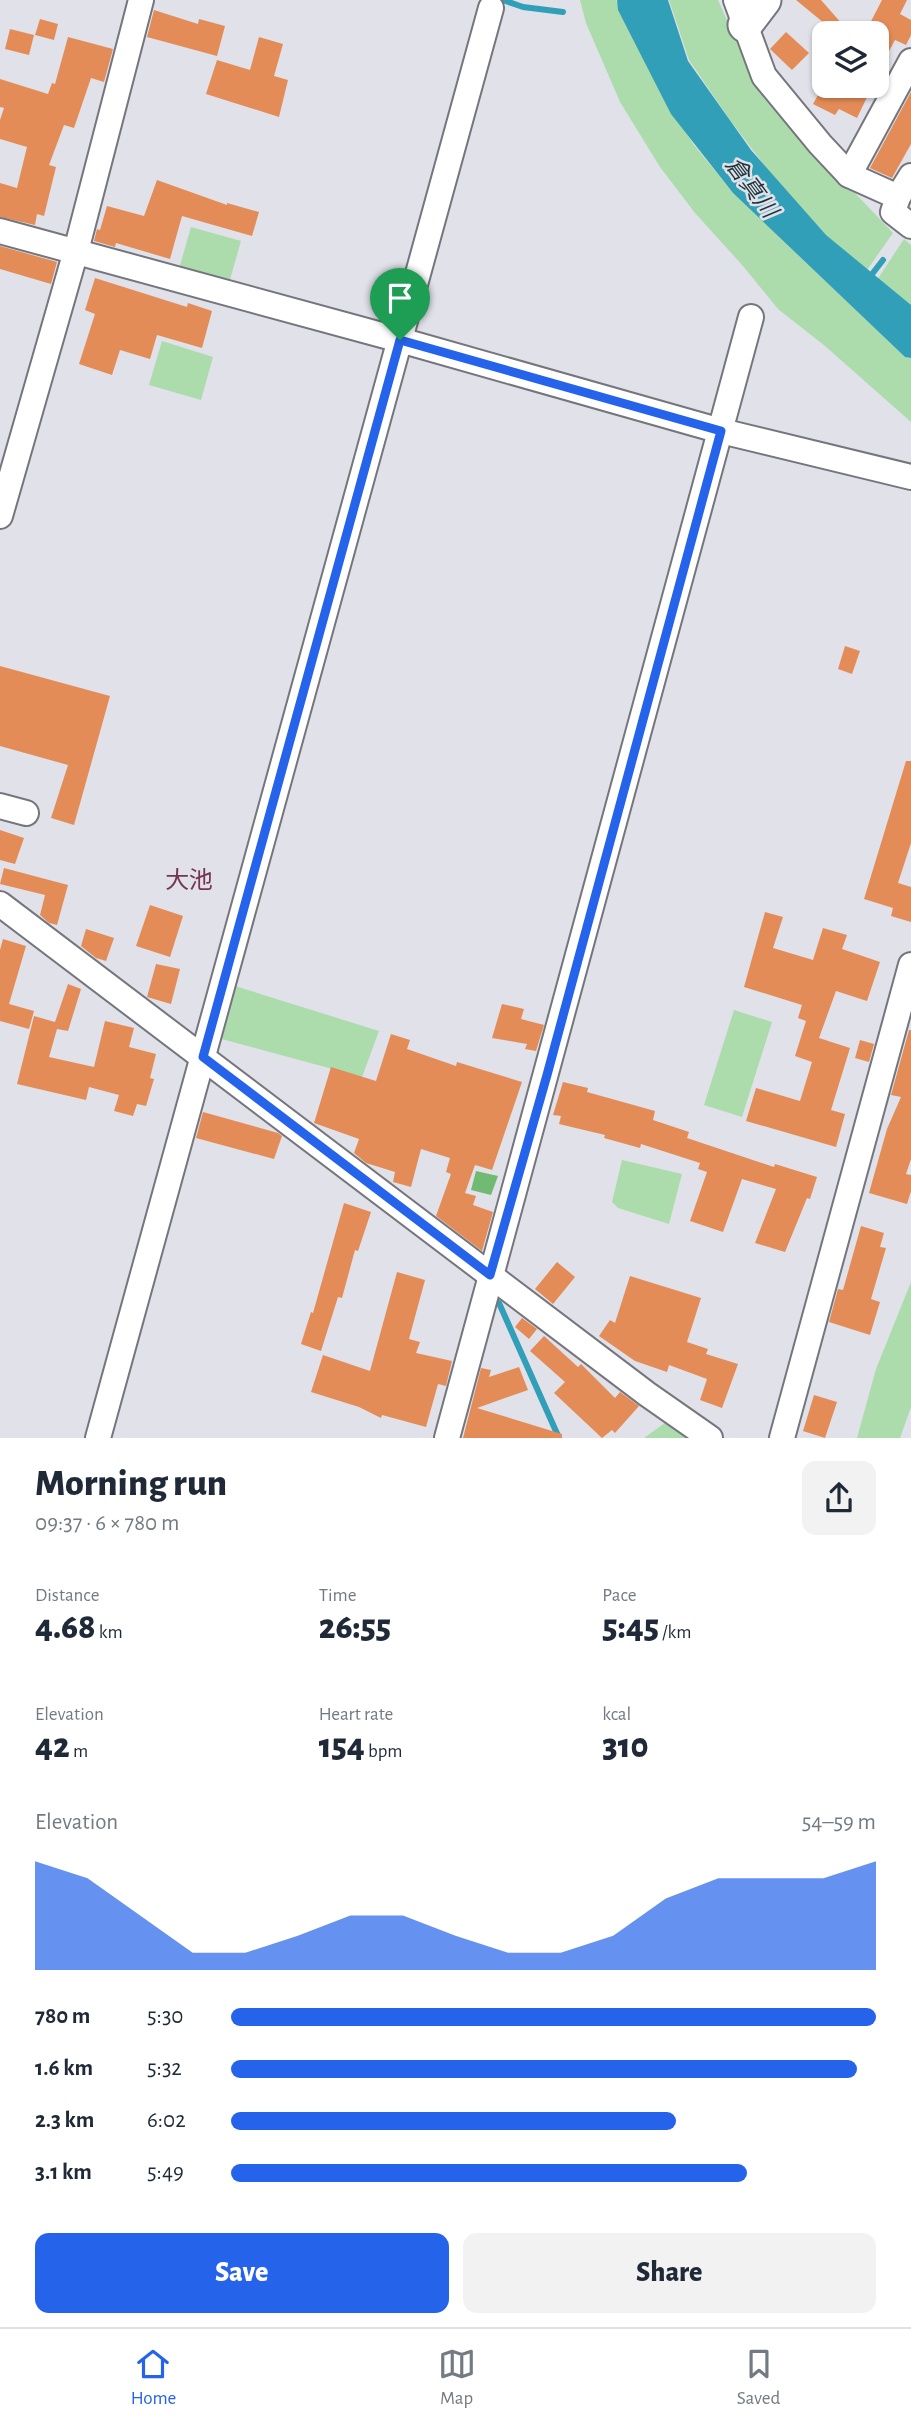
<!DOCTYPE html>
<html lang="en">
<head>
<meta charset="utf-8">
<style>
	:root { --surface:#fff; --page:#f2f2f3; --text:#1f2937; --muted:#747a83; --line:#e0e1e3; --accent:#2563eb }
	body { margin:0; font-family:"Alegreya Sans","Noto Sans JP",sans-serif; background:var(--page); color:var(--text); height:100vh; display:flex; flex-direction:column; font-size:26px; white-space:nowrap }
	* { box-sizing:border-box; margin:0 }
	p { font-size:23px; color:var(--muted) }
	.icon { flex:none; width:38px; height:38px; fill:none; stroke:currentColor; stroke-width:2; stroke-linecap:round; stroke-linejoin:round }
	.map { position:relative; height:1438px; overflow:hidden }
	.side { display:flex; flex-direction:column; background:var(--surface); flex:1 }
	.side>* { flex:none }
	.fabs { position:absolute; left:812px; top:21px; display:grid; gap:14px }
	.fabs a { display:grid; place-items:center; width:77px; height:77px; border-radius:14px; background:var(--surface); box-shadow:0 2px 5px #0004; font-size:35px }
	.pin { position:absolute; display:grid; place-items:center; width:60px; height:60px; color:#fff; margin:-72px -30px; border-radius:50% 50% 50% 0; rotate:-45deg; box-shadow:0 0 7px #0007 }
	.pin .icon { rotate:45deg }
	.round { display:grid; place-items:center; flex:none; width:74px; height:74px; border-radius:14px; background:var(--page) }
	.head { display:flex; align-items:center; justify-content:space-between; height:119px; padding:0 35px }
	h1 { font-size:38px; font-weight:800; line-height:52px }
	.figures { display:grid; grid-template-columns:repeat(3,1fr); gap:10px; height:119px; padding:7px 35px }
	.figures div { display:grid; align-content:center }
	.figures b { font-size:35px; font-weight:800 }
	.figures small { font-size:19px; font-weight:400 }
	.figures p { font-size:19px }
	.chart { height:196px; padding:14px 35px }
	.chart p { display:flex; justify-content:space-between }
	.chart svg { width:100%; height:126px; margin-top:7px; fill:var(--accent); opacity:.7 }
	.action { display:flex; gap:14px; margin-top:auto; padding:14px 35px }
	.action a { flex:1; height:80px; border-radius:14px; background:var(--accent); color:#fff; font-size:28px; font-weight:800; line-height:80px; text-align:center }
	.action a+a { background:var(--page); color:var(--text) }
	ul { padding:0 35px; list-style:none; font-size:23px }
	li { display:grid; grid-template-columns:112px 84px 1fr; align-items:center; height:52px }
	li i { height:18px; border-radius:9px; background:var(--accent) }
	.tabs { display:flex; justify-content:space-around; align-items:center; height:98px; border-top:2px solid var(--line); background:var(--surface); font-size:19px; color:var(--muted) }
	.tabs a { display:grid; justify-items:center; gap:4px }
	.tabs .selected { color:var(--accent) }
	.map>svg:first-child { display:block }
	.green { fill:#acdcac }
	.forest { fill:#70ba72 }
	.water { fill:#319fb7 }
	.lines { fill:none; stroke-linecap:round; stroke-linejoin:round }
	.stream { stroke:#319fb7; stroke-width:6 }
	.building { fill:#e48c57 }
	.street-casing { stroke:#75757d; stroke-width:28 }
	.secondary-casing { stroke:#75757d; stroke-width:37 }
	.street { stroke:#fff; stroke-width:24 }
	.secondary { stroke:#fff; stroke-width:33 }
	.route-casing { stroke:#fff; stroke-width:14 }
	.route { stroke:#2563eb; stroke-width:9 }
	.labels { text-anchor:middle; stroke-width:5; stroke-linejoin:round; paint-order:stroke }
	.water-label { font-size:23px; font-style:italic; fill:#1b3339; stroke:#e0e1e9 }
	.quarter-label { font-size:24px; fill:#753455; stroke:#e0e1e9 }
</style>
</head>
<body>
<div class="map">
<svg width="911" height="1438" viewBox="0 0 911 1438">
	<rect width="100%" height="100%" fill="#e0e1e9"/>
	<!-- green -->
	<g class="green">
		<path d="M 580,0 L 616,0 L 661,94 L 694,145 L 733,193 L 905,357 L 911,358 L 911,422 L 825,346 L 778,309 L 743,266 L 695,213 L 660,167 L 620,102 L 586,23 Z"/>
		<path d="M 669,0 L 718,0 L 759,92 L 893,233 L 867,270 L 818,229 L 774,178 L 730,120 L 689,60 Z"/>
		<path d="M 191,227 L 241,241 L 229,283 L 179,269 Z"/>
		<path d="M 904,239 L 911,245 L 911,306 L 877,280 Z"/>
		<path d="M 162,341 L 213,357 L 201,400 L 149,385 Z"/>
		<path d="M 235,986 L 379,1031 L 362,1077 L 218,1038 Z"/>
		<path d="M 734,1010 L 772,1022 L 742,1117 L 704,1105 Z"/>
		<path d="M 622,1160 L 682,1174 L 669,1224 L 618,1208 L 612,1202 Z"/>
		<path d="M 911,1282 L 911,1407 L 900,1438 L 857,1438 L 876,1369 Z"/>
		<path d="M 669,1420 L 693,1438 L 644,1438 Z"/>
	</g>
	<!-- forest -->
	<path class="forest" d="M 476,1171 L 498,1176 L 491,1195 L 471,1190 Z"/>
	<!-- water -->
	<path class="water" d="M 617,0 L 668,0 L 688,61 L 751,150 L 826,235 L 911,305 L 911,358 L 905,357 L 733,193 L 671,114 L 618,10 Z"/>
	<g class="lines">
		<!-- stream -->
		<g class="stream">
			<path d="M 503,0 L 523,7 L 563,12"/>
			<path d="M 869,278 L 883,260"/>
			<path d="M 499,1303 L 559,1438"/>
		</g>
	</g>
	<!-- building -->
	<g class="building">
		<path d="M 796,0 L 821,0 L 850,33 L 812,33 L 824,23 Z"/>
		<path d="M 882,0 L 907,0 L 900,14 L 911,20 L 911,35 L 906,45 L 895,40 L 877,73 L 877,33 L 865,33 Z"/>
		<path d="M 154,10 L 198,24 L 199,19 L 225,26 L 217,56 L 147,37 Z"/>
		<path d="M 40,19 L 58,24 L 54,40 L 35,35 Z"/>
		<path d="M 10,29 L 34,35 L 29,55 L 5,49 Z"/>
		<path d="M 786,32 L 809,53 L 792,70 L 770,49 Z"/>
		<path d="M 68,37 L 113,49 L 104,82 L 91,78 L 74,128 L 64,125 L 49,165 L 56,167 L 44,216 L 37,214 L 35,225 L 0,217 L 0,183 L 17,188 L 27,147 L 0,139 L 0,120 L 4,108 L 0,107 L 0,79 L 48,94 L 52,83 L 55,84 Z"/>
		<path d="M 259,37 L 283,44 L 274,76 L 288,80 L 279,117 L 206,94 L 217,60 L 250,70 Z"/>
		<path d="M 823,86 L 869,86 L 866,91 L 869,93 L 857,118 L 839,109 L 835,115 L 813,104 Z"/>
		<path d="M 911,92 L 911,144 L 892,178 L 870,168 Z"/>
		<path d="M 157,180 L 227,205 L 227,203 L 259,212 L 252,236 L 182,216 L 170,259 L 116,243 L 115,247 L 94,241 L 97,229 L 100,230 L 107,206 L 144,216 Z"/>
		<path d="M 0,246 L 57,262 L 51,284 L 0,269 Z"/>
		<path d="M 95,278 L 187,307 L 188,303 L 212,311 L 202,348 L 157,335 L 150,359 L 120,350 L 112,375 L 79,364 L 95,314 L 85,310 Z"/>
		<path d="M 845,646 L 860,651 L 852,674 L 838,669 Z"/>
		<path d="M 0,666 L 110,696 L 74,825 L 51,818 L 68,765 L 0,746 Z"/>
		<path d="M 906,761 L 911,761 L 911,843 L 898,883 L 911,887 L 911,922 L 891,916 L 893,908 L 864,899 Z"/>
		<path d="M 0,830 L 24,838 L 15,864 L 0,860 Z"/>
		<path d="M 4,868 L 68,885 L 57,925 L 49,923 L 40,915 L 45,895 L 0,884 Z"/>
		<path d="M 150,905 L 183,916 L 170,957 L 136,946 Z"/>
		<path d="M 765,912 L 783,917 L 773,948 L 813,960 L 823,928 L 847,935 L 842,949 L 880,962 L 867,1001 L 836,991 L 819,1038 L 850,1048 L 831,1110 L 845,1114 L 836,1147 L 746,1121 L 756,1088 L 800,1101 L 812,1062 L 795,1056 L 806,1021 L 798,1018 L 802,1005 L 744,987 Z"/>
		<path d="M 86,929 L 114,938 L 106,961 L 96,958 L 81,946 Z"/>
		<path d="M 3,939 L 26,946 L 9,1004 L 34,1011 L 29,1029 L 0,1021 L 0,950 Z"/>
		<path d="M 156,964 L 180,969 L 171,1004 L 147,997 Z"/>
		<path d="M 68,984 L 81,989 L 68,1031 L 57,1029 L 49,1057 L 94,1067 L 105,1021 L 134,1028 L 129,1047 L 156,1054 L 150,1078 L 154,1079 L 146,1106 L 137,1104 L 133,1116 L 114,1111 L 119,1095 L 89,1087 L 86,1100 L 17,1084 L 34,1016 L 55,1022 Z"/>
		<path d="M 502,1004 L 524,1009 L 521,1019 L 544,1025 L 536,1051 L 525,1049 L 527,1044 L 492,1038 Z"/>
		<path d="M 909,1030 L 911,1030 L 911,1159 L 906,1174 L 911,1175 L 911,1191 L 907,1204 L 869,1193 L 887,1129 L 901,1097 L 891,1095 Z"/>
		<path d="M 391,1034 L 410,1040 L 407,1049 L 456,1066 L 457,1062 L 522,1082 L 492,1170 L 475,1165 L 465,1193 L 476,1196 L 473,1205 L 493,1212 L 482,1251 L 436,1216 L 451,1174 L 446,1172 L 450,1158 L 421,1149 L 411,1187 L 393,1182 L 395,1172 L 366,1163 L 354,1153 L 359,1139 L 314,1123 L 331,1067 L 376,1081 Z"/>
		<path d="M 860,1040 L 874,1044 L 869,1062 L 855,1058 Z"/>
		<path d="M 563,1082 L 588,1088 L 587,1092 L 655,1111 L 653,1120 L 689,1132 L 687,1138 L 774,1167 L 775,1164 L 817,1177 L 810,1199 L 807,1198 L 785,1252 L 755,1243 L 776,1189 L 742,1179 L 723,1232 L 690,1221 L 707,1172 L 698,1169 L 700,1163 L 641,1144 L 640,1148 L 604,1138 L 605,1135 L 559,1124 L 561,1116 L 553,1115 Z"/>
		<path d="M 203,1112 L 278,1133 L 282,1136 L 274,1159 L 196,1138 Z"/>
		<path d="M 344,1203 L 371,1212 L 358,1251 L 355,1250 L 342,1298 L 338,1297 L 321,1351 L 301,1344 L 311,1312 L 313,1313 Z"/>
		<path d="M 861,1226 L 884,1233 L 880,1247 L 886,1248 L 871,1299 L 880,1302 L 870,1335 L 829,1322 L 838,1289 L 843,1290 Z"/>
		<path d="M 557,1262 L 575,1277 L 553,1304 L 535,1289 Z"/>
		<path d="M 397,1272 L 425,1280 L 409,1339 L 420,1342 L 416,1353 L 452,1361 L 446,1386 L 438,1384 L 426,1427 L 382,1415 L 381,1418 L 359,1407 L 311,1392 L 323,1355 L 370,1371 Z"/>
		<path d="M 630,1276 L 701,1298 L 687,1342 L 708,1349 L 706,1354 L 738,1364 L 722,1408 L 700,1400 L 707,1379 L 669,1365 L 667,1372 L 635,1361 L 599,1336 L 610,1320 L 615,1323 Z"/>
		<path d="M 522,1318 L 537,1329 L 529,1339 L 515,1327 Z"/>
		<path d="M 544,1336 L 578,1367 L 581,1364 L 615,1398 L 620,1392 L 639,1406 L 615,1433 L 612,1430 L 602,1438 L 554,1393 L 565,1382 L 530,1351 Z"/>
		<path d="M 519,1367 L 528,1390 L 477,1408 L 562,1434 L 562,1438 L 463,1438 L 481,1368 L 491,1370 L 489,1377 Z"/>
		<path d="M 814,1395 L 837,1402 L 825,1438 L 803,1431 Z"/>
	</g>
	<g class="lines">
		<!-- street casing -->
		<g class="street-casing">
			<g id="street">
				<path d="M 736,0 L 764,76 L 820,144 L 849,175 L 898,197 L 893,212 L 911,226"/>
				<path d="M 849,175 L 911,61"/>
				<path d="M 898,197 L 911,176"/>
				<path d="M 0,231 L 400,340 L 721,431 L 911,477"/>
				<path d="M 0,516 L 76,251 L 141,0"/>
				<path d="M 0,806 L 26,813"/>
				<path d="M 0,904 L 647,1394 L 710,1438"/>
				<path d="M 98,1438 L 491,8"/>
				<path d="M 447,1438 L 751,317"/>
				<path d="M 782,1438 L 911,965"/>
			</g>
		</g>
		<!-- secondary casing -->
		<g class="secondary-casing">
			<path id="secondary" d="M 745,25 L 764,0"/>
		</g>
		<!-- street -->
		<use href="#street" class="street"/>
		<!-- secondary -->
		<use href="#secondary" class="secondary"/>
	</g>
	<g class="lines">
		<!-- route casing -->
		<g class="route-casing">
			<path id="route" d="M 400,340 L 721,431 L 547,1075 L 490,1275 L 203,1057 Z"/>
		</g>
		<!-- route -->
		<use href="#route" class="route"/>
	</g>
	<g class="labels">
		<!-- water labels -->
		<g class="water-label">
			<text transform="translate(752 187) rotate(53)" y="8">倉真川</text>
		</g>
		<!-- quarter labels -->
		<g class="quarter-label">
			<text x="189" y="888">大池</text>
		</g>
	</g>
</svg>
<div class="fabs">
<a><svg class="icon" aria-label="layers" viewBox="0 0 24 24"><path d="M12 4l9 5-9 5-9-5zM3 14l9 5 9-5"/></svg></a>
</div>
<div class="pin" style="left:400px;top:340px;background:#1e9e55"><svg class="icon" aria-label="arrive" viewBox="0 0 24 24"><path d="M6 21V4h12l-3 4 3 4H6"/></svg></div>
</div>
<section class="side">
<div class="head"><div><h1>Morning run</h1><p>09:37 · 6 × 780 m</p></div><a class="round"><svg class="icon" aria-label="share" viewBox="0 0 24 24"><path d="M12 15V3M7 8l5-5 5 5M5 13v7h14v-7"/></svg></a></div>
<div class="figures">
<div><p>Distance</p><b>4.68<small> km</small></b></div>
<div><p>Time</p><b>26:55</b></div>
<div><p>Pace</p><b>5:45<small> /km</small></b></div>
</div>
<div class="figures">
<div><p>Elevation</p><b>42<small> m</small></b></div>
<div><p>Heart rate</p><b>154<small> bpm</small></b></div>
<div><p>kcal</p><b>310</b></div>
</div>
<div class="chart"><p><span>Elevation</span>54–59 m</p>
<svg viewBox="0 0 160 44" preserveAspectRatio="none"><path d="M0 44V6L10 12L20 25L30 38L40 38L50 32L60 25L70 25L80 32L90 38L100 38L110 32L120 19L130 12L140 12L150 12L160 6V44z"/></svg>
</div>
<ul>
<li><b>780 m</b>5:30<i style="width:100%"></i></li>
<li><b>1.6 km</b>5:32<i style="width:97%"></i></li>
<li><b>2.3 km</b>6:02<i style="width:69%"></i></li>
<li><b>3.1 km</b>5:49<i style="width:80%"></i></li>
</ul>
<div class="action"><a>Save</a><a>Share</a></div>
</section>
<nav class="tabs">
<a class="selected"><svg class="icon" aria-label="home" viewBox="0 0 24 24"><path d="M3 11l9-7 9 7M6 9v11h12V9"/></svg>Home</a>
<a><svg class="icon" aria-label="map" viewBox="0 0 24 24"><path d="M3 6l6-2 6 2 6-2v14l-6 2-6-2-6 2zM9 4v14M15 6v14"/></svg>Map</a>
<a><svg class="icon" aria-label="saved" viewBox="0 0 24 24"><path d="M7 4h10v16l-5-4-5 4z"/></svg>Saved</a>
</nav>
</body>
</html>
